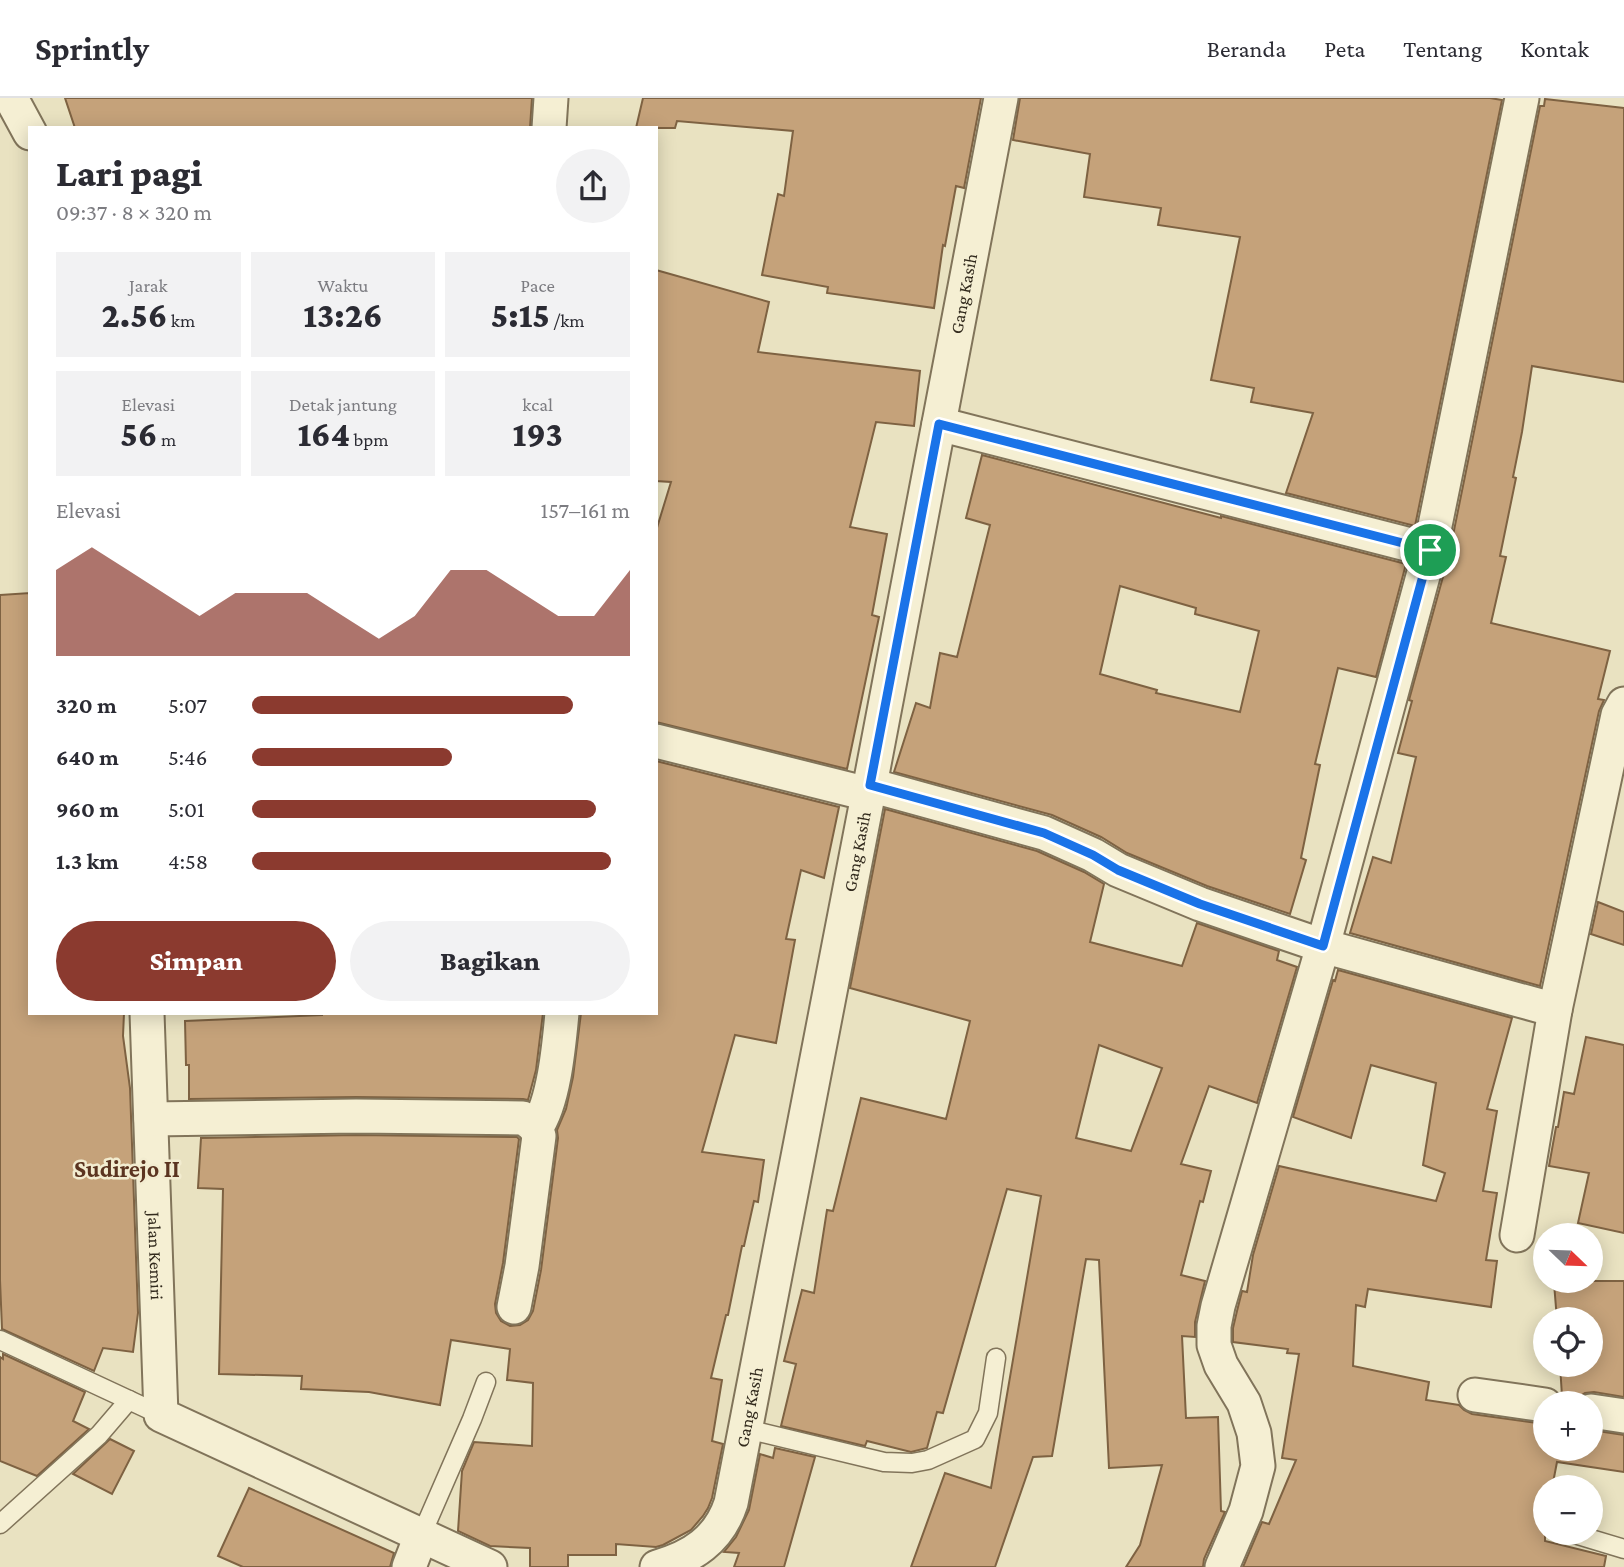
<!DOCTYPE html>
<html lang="id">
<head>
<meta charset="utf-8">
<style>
	:root { --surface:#fff; --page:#f2f2f3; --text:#2b2b33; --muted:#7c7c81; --line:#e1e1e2; --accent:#8b3a2f }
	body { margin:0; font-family:"Crimson Pro",serif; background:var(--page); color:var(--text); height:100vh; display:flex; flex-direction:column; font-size:26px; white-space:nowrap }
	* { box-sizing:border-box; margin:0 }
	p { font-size:23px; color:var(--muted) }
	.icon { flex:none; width:38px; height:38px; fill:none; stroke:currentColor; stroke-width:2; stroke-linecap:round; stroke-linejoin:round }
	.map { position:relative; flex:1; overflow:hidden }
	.panel { position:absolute; left:28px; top:28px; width:630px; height:889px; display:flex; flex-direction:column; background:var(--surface); border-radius:0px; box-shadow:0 4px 18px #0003 }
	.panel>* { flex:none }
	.needle { width:46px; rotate:113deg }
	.controls { position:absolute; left:1533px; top:1125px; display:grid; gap:14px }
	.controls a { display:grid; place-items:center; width:70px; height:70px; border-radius:50%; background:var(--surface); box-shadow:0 4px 18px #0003; font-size:35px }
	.pin { position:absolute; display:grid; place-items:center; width:60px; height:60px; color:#fff; margin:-30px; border:4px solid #fff; border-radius:50%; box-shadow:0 2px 7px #0007 }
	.round { display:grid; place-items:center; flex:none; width:74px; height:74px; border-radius:37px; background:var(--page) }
	.headline { display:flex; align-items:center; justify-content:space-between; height:119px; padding:0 28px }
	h1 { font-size:38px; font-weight:800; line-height:52px }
	.figures { display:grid; grid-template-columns:repeat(3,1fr); gap:10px; height:119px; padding:7px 28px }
	.figures div { display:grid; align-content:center; border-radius:0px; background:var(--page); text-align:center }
	.figures b { font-size:35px; font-weight:800 }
	.figures small { font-size:19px; font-weight:400 }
	.figures p { font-size:19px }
	.chart { height:196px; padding:14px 28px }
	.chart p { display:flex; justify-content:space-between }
	.chart svg { width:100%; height:126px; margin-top:7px; fill:var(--accent); opacity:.7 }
	.primary-button { display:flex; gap:14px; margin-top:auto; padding:14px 28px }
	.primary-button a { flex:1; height:80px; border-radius:42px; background:var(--accent); color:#fff; font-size:28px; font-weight:800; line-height:80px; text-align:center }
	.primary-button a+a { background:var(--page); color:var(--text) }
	ul { padding:0 28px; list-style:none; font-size:23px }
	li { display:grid; grid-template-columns:112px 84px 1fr; align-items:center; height:52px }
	li i { height:18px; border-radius:9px; background:var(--accent) }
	header { display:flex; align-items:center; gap:42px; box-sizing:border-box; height:98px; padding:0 35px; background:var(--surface); border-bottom:2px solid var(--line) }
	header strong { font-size:33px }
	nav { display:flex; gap:38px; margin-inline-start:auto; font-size:24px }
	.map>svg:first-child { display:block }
	.building { fill:#c5a27a; stroke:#7e6242; stroke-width:2; fill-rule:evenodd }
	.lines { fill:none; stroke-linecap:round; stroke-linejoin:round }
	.lane-casing { stroke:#81745a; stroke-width:21 }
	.street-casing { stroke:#81745a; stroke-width:37 }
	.lane { stroke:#f5efd3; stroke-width:18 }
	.street { stroke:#f5efd3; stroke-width:33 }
	.route-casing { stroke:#fff; stroke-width:14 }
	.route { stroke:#1a73e8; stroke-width:9 }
	.labels { text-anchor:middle; stroke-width:5; stroke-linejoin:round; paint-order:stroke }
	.street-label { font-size:18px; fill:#322a1d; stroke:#f2ecd0 }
	.district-label { font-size:24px; font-weight:bold; fill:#5b3420; stroke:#f2ecd0 }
</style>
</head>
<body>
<header>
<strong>Sprintly</strong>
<nav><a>Beranda</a><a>Peta</a><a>Tentang</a><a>Kontak</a></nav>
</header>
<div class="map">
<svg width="1624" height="1469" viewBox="0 0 1624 1469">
	<rect width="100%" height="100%" fill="#e9e2c1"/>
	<!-- building -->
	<g class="building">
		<path d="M 65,0 L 532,0 L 530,30 L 75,30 Z"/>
		<path d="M 643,0 L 981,0 L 964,90 L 956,88 L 945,148 L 943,147 L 934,210 L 827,195 L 828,189 L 762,177 L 778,96 L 784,98 L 793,33 L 677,23 L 675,30 L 636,30 Z"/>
		<path d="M 1020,0 L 1490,0 L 1502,2 L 1415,428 L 1286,395 L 1313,315 L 1251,304 L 1254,290 L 1211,282 L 1240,139 L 1158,127 L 1161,110 L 1084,99 L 1090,56 L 1013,42 Z"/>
		<path d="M 1545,1 L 1624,10 L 1624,284 L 1532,268 L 1522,334 L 1513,379 L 1516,380 L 1500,458 L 1506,459 L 1491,525 L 1610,553 L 1598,601 L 1604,602 L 1599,613 L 1540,888 L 1350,835 L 1373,759 L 1391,765 L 1416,659 L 1398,655 L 1412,603 L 1409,602 L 1449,457 L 1540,8 L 1544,8 Z"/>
		<path d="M 656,172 L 769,204 L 758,254 L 920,273 L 914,328 L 876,324 L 850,429 L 887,436 L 872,517 L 879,519 L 847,671 L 656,624 L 656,433 L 671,384 L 656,383 Z"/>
		<path d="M 982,357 L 1221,420 L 1221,418 L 1406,466 L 1376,579 L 1338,570 L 1315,666 L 1320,667 L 1301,760 L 1306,762 L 1290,816 L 1207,788 L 1127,755 L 1101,739 L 1052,717 L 894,674 L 916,605 L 930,610 L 940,555 L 957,559 L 990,427 L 966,420 ZM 1120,488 L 1196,510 L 1195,516 L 1259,533 L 1240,614 L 1156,595 L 1157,592 L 1100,576 Z"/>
		<path d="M 30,495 L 30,915 L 124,915 L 123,938 L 130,990 L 138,1215 L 133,1254 L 103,1250 L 94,1273 L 2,1231 L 0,1182 L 0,497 Z"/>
		<path d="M 656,663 L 839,709 L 824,780 L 801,772 L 786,841 L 795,842 L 776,945 L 735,937 L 702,1054 L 764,1062 L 758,1104 L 754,1103 L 744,1148 L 742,1148 L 728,1217 L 726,1217 L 711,1280 L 722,1282 L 712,1343 L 723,1346 L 712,1400 L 708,1410 L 703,1418 L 691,1432 L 663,1447 L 656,1449 L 616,1446 L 616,1457 L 568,1457 L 568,1469 L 530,1469 L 530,1450 L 490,1448 L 458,1433 L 462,1373 L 474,1344 L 532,1348 L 533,1285 L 507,1282 L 510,1251 L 451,1242 L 440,1307 L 369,1294 L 301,1291 L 302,1278 L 219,1276 L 223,1091 L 198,1090 L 201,1040 L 356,1037 L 517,1039 L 519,1041 L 503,1165 L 495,1206 L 496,1215 L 501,1223 L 510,1228 L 520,1227 L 528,1222 L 533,1213 L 541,1172 L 558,1040 L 557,1032 L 566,1011 L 573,979 L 581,915 L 656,915 Z"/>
		<path d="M 885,711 L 1037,753 L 1084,774 L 1104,786 L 1090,844 L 1182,868 L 1197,825 L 1279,853 L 1277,862 L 1297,869 L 1257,1005 L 1209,988 L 1181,1066 L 1211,1073 L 1203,1104 L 1200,1103 L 1181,1177 L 1205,1183 L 1195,1224 L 1195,1239 L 1182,1238 L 1186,1320 L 1218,1319 L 1221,1413 L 1225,1414 L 1204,1461 L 1203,1469 L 1126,1469 L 1140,1447 L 1162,1367 L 1109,1370 L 1099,1162 L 1086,1161 L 1052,1358 L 1033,1359 L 995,1469 L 911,1469 L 945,1375 L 991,1390 L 1041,1098 L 1007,1091 L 943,1315 L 937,1314 L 927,1350 L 911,1354 L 867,1343 L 865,1348 L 781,1328 L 796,1266 L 784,1263 L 802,1192 L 814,1195 L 827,1112 L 833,1113 L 861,1000 L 946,1021 L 970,923 L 850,890 ZM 1099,947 L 1162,970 L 1131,1053 L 1076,1040 Z"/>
		<path d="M 1598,804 L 1624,814 L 1624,847 L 1591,836 Z"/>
		<path d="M 1338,872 L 1512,920 L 1487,1011 L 1497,1013 L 1483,1093 L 1497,1095 L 1486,1162 L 1497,1163 L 1491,1209 L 1368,1191 L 1365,1209 L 1356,1207 L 1353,1268 L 1429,1284 L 1426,1302 L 1459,1307 L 1464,1312 L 1472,1316 L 1545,1326 L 1545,1351 L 1591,1351 L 1591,1332 L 1624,1337 L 1624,1374 L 1557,1364 L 1552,1390 L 1545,1390 L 1545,1443 L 1606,1458 L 1604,1469 L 1243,1469 L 1262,1424 L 1269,1426 L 1296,1362 L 1282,1360 L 1299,1256 L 1287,1255 L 1288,1251 L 1233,1244 L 1233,1230 L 1237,1213 L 1242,1193 L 1247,1194 L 1253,1157 L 1279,1068 L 1436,1103 L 1445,1075 L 1423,1067 L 1436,985 L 1371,967 L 1351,1040 L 1293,1019 L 1333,882 L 1335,883 Z"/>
		<path d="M 322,915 L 543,915 L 536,972 L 528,1002 L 523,1001 L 356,999 L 189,1001 L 189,967 L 186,967 L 185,923 L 322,917 Z"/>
		<path d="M 1586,939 L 1624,947 L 1624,1135 L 1578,1125 L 1589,1075 L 1549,1068 L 1556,1029 L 1558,1029 L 1564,994 L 1574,996 Z"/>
		<path d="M 1585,1183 L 1624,1183 L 1624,1299 L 1594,1294 L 1585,1295 L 1576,1301 L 1574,1306 L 1564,1306 L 1562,1298 L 1560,1267 L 1591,1267 L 1591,1222 L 1557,1222 L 1554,1185 Z"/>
		<path d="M 3,1256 L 85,1294 L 73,1323 L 89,1331 L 37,1378 L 0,1363 L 0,1259 L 3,1261 Z"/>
		<path d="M 110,1341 L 134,1353 L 112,1396 L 73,1376 Z"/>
		<path d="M 775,1350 L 815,1359 L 784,1469 L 734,1469 L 739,1455 L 724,1454 L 736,1439 L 749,1412 L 760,1356 L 773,1360 Z"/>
		<path d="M 249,1390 L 394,1455 L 390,1469 L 243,1469 L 218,1458 Z"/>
	</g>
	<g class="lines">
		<!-- lane casing -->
		<g class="lane-casing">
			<g id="lane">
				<path d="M 0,1242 L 161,1317"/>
				<path d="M 746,1331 L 884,1364 L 912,1365 L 928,1362 L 975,1341 L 988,1315 L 996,1260"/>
				<path d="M 0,1426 L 99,1337 L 129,1302"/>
				<path d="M 1571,1435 L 1624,1451"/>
				<path d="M 421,1438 L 472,1321 L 486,1284"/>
			</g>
		</g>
		<!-- street casing -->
		<g class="street-casing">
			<g id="street">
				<path d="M 11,0 L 30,35"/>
				<path d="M 549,30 L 551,0"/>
				<path d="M 939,326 L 1430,452"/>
				<path d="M 656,643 L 868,696"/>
				<path d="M 870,687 L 1044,735 L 1093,757 L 1118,772 L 1200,806 L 1323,848 L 1555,912"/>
				<path id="s1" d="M 147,915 L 161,1317 L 490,1469"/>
				<path d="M 151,1021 L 356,1018 L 523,1020 C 531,1025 536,1028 539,1038 L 522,1168 L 514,1209"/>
				<path d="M 536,1030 C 554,1005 559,947 562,915"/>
				<path d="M 1517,1137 L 1555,912 L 1618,617 L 1624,606"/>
				<path d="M 1475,1297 L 1545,1307"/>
				<path d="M 1591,1313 L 1624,1318"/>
				<path d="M 409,1469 L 421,1438"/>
				<path id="s2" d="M 657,1469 C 692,1459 719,1442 731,1405 L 870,687 L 1001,0"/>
				<path d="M 1222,1469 L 1246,1413 L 1258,1368 L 1254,1335 L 1244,1305 L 1221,1267 L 1214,1247 L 1214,1228 L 1218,1208 L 1323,848 L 1430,452 L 1522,0"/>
			</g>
		</g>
		<!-- lane -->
		<use href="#lane" class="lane"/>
		<!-- street -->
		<use href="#street" class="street"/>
	</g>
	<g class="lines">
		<!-- route casing -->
		<g class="route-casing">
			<path id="route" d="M 939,326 L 1430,452 L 1323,848 L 1200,806 L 1118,772 L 1093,757 L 1044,735 L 870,687 Z"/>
		</g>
		<!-- route -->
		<use href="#route" class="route"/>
	</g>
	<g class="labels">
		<!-- street labels -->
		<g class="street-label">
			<text dy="6" stroke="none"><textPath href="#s2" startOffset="1334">Gang Kasih</textPath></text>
			<text dy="6" stroke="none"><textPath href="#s2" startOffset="766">Gang Kasih</textPath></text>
			<text dy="6" stroke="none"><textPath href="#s1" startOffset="243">Jalan Kemiri</textPath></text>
			<text dy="6" stroke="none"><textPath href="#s2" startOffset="200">Gang Kasih</textPath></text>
		</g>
		<!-- district labels -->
		<g class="district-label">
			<text x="127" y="1079">Sudirejo II</text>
		</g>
	</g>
</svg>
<div class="controls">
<a><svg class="needle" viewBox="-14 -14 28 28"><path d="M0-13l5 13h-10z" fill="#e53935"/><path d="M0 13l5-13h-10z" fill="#7c7c81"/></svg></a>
<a><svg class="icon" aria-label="locate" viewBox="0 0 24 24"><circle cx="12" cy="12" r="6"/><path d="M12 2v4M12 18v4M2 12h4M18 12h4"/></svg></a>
<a>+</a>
<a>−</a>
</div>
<div class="pin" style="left:1430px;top:452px;background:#1e9e55"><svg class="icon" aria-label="arrive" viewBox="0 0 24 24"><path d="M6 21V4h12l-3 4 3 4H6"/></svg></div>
<section class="panel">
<div class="headline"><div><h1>Lari pagi</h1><p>09:37 · 8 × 320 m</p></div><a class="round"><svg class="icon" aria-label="share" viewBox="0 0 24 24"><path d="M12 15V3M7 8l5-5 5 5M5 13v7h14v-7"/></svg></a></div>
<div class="figures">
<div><p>Jarak</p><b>2.56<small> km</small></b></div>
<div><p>Waktu</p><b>13:26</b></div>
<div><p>Pace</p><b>5:15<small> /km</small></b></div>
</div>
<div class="figures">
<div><p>Elevasi</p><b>56<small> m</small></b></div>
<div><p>Detak jantung</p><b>164<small> bpm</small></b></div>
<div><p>kcal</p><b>193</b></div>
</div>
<div class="chart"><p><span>Elevasi</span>157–161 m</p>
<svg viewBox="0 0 160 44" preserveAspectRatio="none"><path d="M0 44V14L10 6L20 14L30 22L40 30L50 22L60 22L70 22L80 30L90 38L100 30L110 14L120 14L130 22L140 30L150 30L160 14V44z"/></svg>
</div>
<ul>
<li><b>320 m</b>5:07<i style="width:85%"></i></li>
<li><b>640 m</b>5:46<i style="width:53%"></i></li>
<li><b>960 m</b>5:01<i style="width:91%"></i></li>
<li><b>1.3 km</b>4:58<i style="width:95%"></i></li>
</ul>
<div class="primary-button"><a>Simpan</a><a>Bagikan</a></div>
</section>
</div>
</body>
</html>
